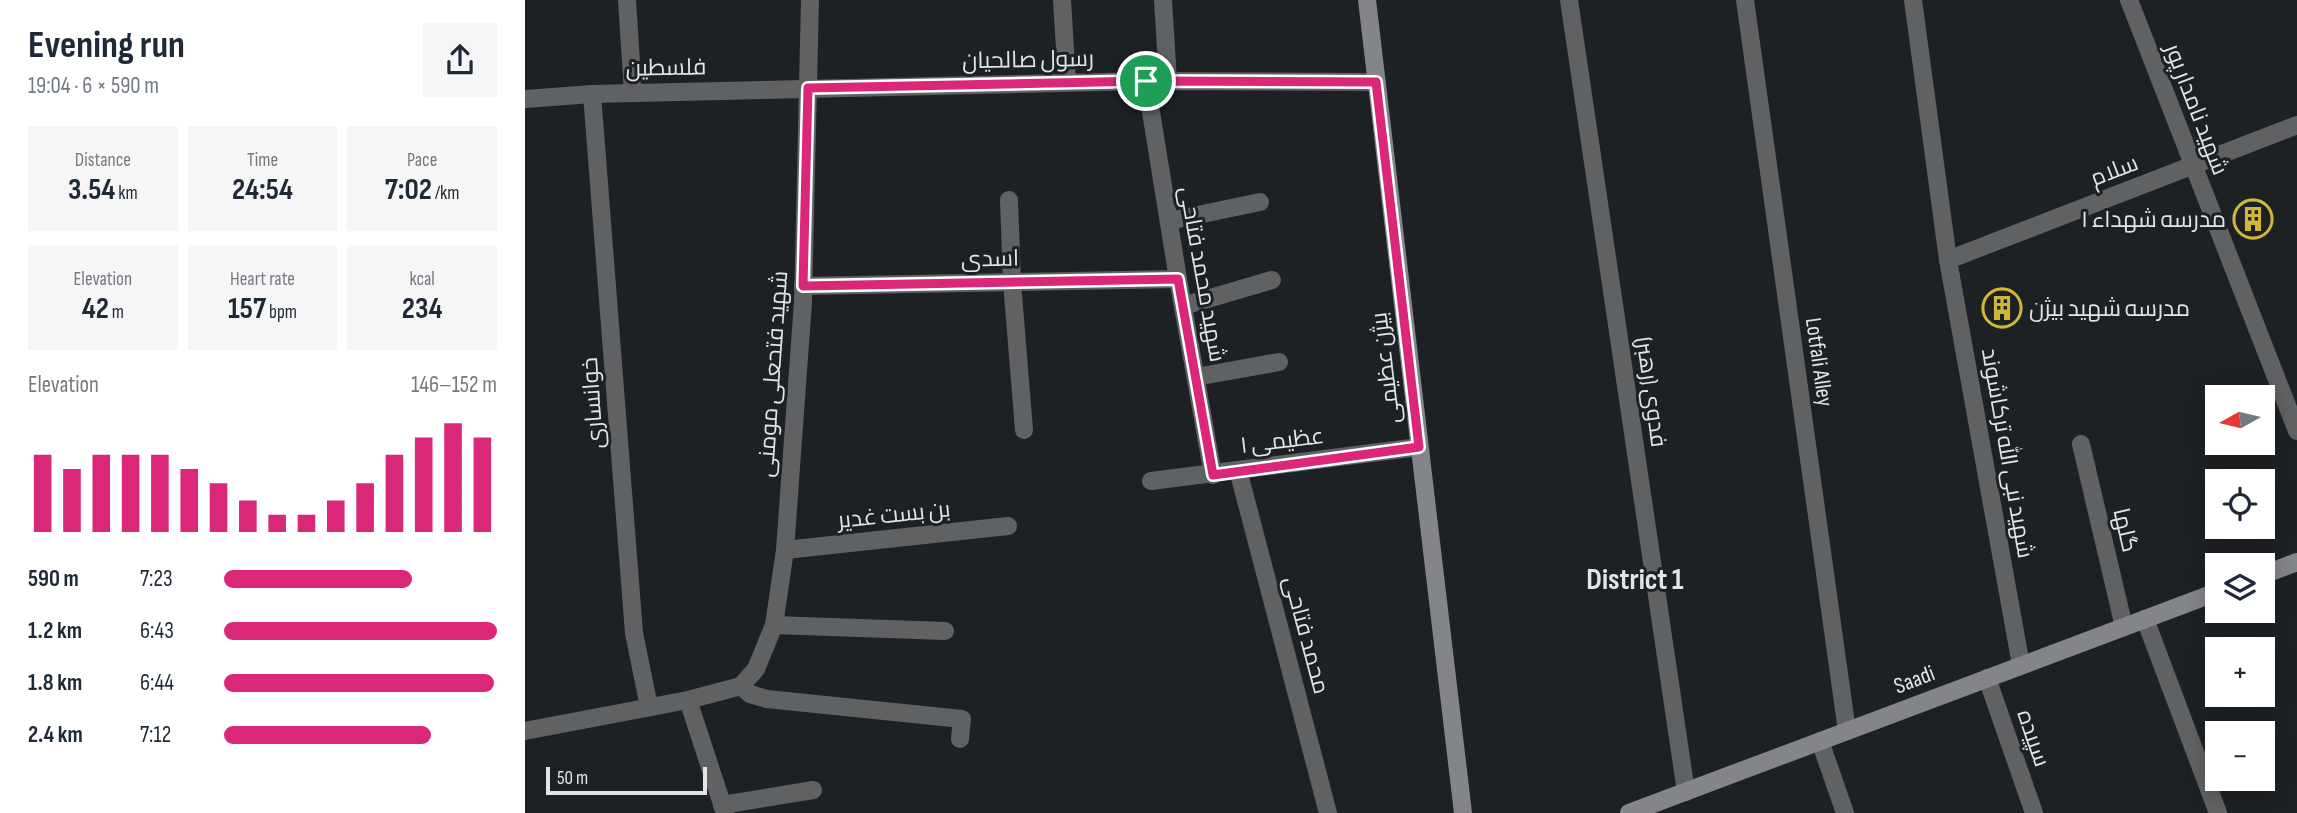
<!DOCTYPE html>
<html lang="en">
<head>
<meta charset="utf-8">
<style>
	:root { --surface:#fff; --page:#f6f6f7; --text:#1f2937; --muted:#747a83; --accent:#db2777 }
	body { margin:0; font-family:"Sofia Sans Condensed",Cairo,sans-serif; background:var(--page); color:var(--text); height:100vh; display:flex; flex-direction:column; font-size:26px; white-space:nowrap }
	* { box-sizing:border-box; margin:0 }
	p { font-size:23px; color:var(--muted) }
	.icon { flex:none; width:38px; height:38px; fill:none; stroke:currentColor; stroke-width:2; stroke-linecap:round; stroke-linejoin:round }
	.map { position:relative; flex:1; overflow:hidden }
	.panel { display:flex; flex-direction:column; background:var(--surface); width:525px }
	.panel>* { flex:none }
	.needle { width:46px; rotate:262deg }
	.buttons { position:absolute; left:1680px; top:385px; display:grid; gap:14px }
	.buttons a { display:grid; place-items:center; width:70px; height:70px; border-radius:0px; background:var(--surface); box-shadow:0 4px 18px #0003; font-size:35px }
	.scale { position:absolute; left:21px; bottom:18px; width:161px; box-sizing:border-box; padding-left:7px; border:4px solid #e3e4e6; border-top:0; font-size:19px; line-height:24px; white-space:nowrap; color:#e3e4e6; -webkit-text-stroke:5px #1e2124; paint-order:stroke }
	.pin { position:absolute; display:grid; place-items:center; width:60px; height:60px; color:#fff; margin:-30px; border:4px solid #fff; border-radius:50%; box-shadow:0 2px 7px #0007 }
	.round { display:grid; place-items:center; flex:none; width:74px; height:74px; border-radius:0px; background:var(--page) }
	.head { display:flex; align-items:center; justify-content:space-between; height:119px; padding:0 28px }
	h1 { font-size:38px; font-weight:700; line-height:52px }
	.figures { display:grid; grid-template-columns:repeat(3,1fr); gap:10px; height:119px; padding:7px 28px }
	.figures div { display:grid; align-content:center; border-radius:0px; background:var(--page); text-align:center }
	.figures b { font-size:30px; font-weight:700 }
	.figures small { font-size:19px; font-weight:400 }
	.figures p { font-size:19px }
	.chart { height:196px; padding:14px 28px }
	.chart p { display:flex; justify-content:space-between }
	.chart svg { width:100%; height:126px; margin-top:7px; stroke:var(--accent); stroke-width:6 }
	ul { padding:0 28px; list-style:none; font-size:23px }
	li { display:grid; grid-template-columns:112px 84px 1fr; align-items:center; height:52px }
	li i { height:18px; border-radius:9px; background:var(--accent) }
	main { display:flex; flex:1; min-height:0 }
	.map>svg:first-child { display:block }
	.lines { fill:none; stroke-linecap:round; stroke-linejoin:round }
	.street { stroke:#606162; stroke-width:18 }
	.secondary { stroke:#848588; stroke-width:18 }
	.route-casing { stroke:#fff; stroke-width:14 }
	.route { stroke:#db2777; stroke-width:9 }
	.labels { text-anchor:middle; stroke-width:6; stroke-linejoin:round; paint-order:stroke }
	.street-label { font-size:23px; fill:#e3e4e6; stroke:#1e2124 }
	.poi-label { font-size:23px; fill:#e3e4e6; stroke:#1e2124; text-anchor:end }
	.district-label { font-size:30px; font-weight:bold; fill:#e3e4e6; stroke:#1e2124 }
</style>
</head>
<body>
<main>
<section class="panel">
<div class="head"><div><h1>Evening run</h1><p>19:04 · 6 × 590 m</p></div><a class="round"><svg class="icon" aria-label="share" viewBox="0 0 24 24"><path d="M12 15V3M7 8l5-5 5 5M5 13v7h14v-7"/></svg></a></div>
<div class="figures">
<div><p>Distance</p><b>3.54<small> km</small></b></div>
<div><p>Time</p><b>24:54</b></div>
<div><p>Pace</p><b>7:02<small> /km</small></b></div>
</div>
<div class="figures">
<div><p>Elevation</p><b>42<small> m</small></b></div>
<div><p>Heart rate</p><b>157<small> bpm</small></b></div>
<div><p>kcal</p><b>234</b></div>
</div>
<div class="chart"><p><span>Elevation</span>146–152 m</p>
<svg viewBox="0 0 160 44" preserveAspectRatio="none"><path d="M5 44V17M15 44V22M25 44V17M35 44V17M45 44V17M55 44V22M65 44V27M75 44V33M85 44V38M95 44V38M105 44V33M115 44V27M125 44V17M135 44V11M145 44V6M155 44V11"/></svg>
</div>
<ul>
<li><b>590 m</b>7:23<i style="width:69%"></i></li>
<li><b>1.2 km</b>6:43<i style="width:100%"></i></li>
<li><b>1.8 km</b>6:44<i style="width:99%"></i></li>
<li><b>2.4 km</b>7:12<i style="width:76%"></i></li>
</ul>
</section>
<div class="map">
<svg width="1772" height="813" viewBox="0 0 1772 813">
	<rect width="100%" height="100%" fill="#1e2124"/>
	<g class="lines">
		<!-- street -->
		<g class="street">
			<path d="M 102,0 L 108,93"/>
			<path d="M 537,0 L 542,82"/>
			<path d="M 638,0 L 643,81"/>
			<path d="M 1044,0 L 1161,792"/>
			<path d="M 1220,0 L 1322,731"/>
			<path d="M 1388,0 L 1423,260 L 1496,665"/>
			<path d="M 1604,0 L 1772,431"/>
			<path d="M 621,81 L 653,279 L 688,475"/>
			<path d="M 67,94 L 109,633 L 124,707"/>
			<path d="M 0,99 L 67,94 L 621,81 L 851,82"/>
			<path d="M 484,200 L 487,282 L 499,430"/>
			<path d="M 644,221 L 735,202"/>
			<path d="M 1423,260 L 1772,125"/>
			<path d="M 278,286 L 653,279"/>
			<path d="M 658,306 L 747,280"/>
			<path d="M 671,377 L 754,362"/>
			<path d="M 1556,444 L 1599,627"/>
			<path d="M 713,470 L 803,813"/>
			<path d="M 626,481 L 894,447"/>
			<path d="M 260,550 L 483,526"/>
			<path d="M 1620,619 L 1693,813"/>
			<path d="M 249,625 L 420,631"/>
			<path d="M 1462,678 L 1509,813"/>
			<path d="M 216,686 L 225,694 L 242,699 L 437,719 L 435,739"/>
			<path d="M 163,700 L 200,813"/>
			<path d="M 0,731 L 163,700 L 216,686 L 231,669 L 249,625 L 260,550 L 278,302 L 285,0"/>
			<path d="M 1295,741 L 1320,813"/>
			<path d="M 197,805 L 288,790"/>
		</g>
		<!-- secondary -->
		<g class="secondary">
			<path d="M 842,0 L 938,813"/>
			<path d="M 1738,575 L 1772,562"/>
			<path d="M 1104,813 L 1692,592"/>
		</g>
	</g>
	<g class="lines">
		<!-- route casing -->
		<g class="route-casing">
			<path id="route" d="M 621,81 L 851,82 L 894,447 L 688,475 L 653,279 L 278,286 L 283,88 Z"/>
		</g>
		<!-- route -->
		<use href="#route" class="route"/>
	</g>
	<!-- icons -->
	<defs>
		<g id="building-ring" transform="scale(2.0125)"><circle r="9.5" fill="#1e2124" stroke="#cfb837" stroke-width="1.5"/><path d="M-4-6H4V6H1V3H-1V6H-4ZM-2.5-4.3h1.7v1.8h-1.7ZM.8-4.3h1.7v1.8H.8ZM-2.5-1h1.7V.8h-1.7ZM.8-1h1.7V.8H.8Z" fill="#cfb837"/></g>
	</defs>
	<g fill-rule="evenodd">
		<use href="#building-ring" x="1728" y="219"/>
		<use href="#building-ring" x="1477" y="308"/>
	</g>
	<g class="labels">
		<!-- street labels -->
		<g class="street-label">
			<text transform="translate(503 59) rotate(-1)" y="8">رسول صالحیان</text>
			<text transform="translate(141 67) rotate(-1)" y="8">فلسطین</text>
			<text transform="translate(1672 109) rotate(69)" y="8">شهید نامدار پور</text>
			<text transform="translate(1589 170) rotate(-21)" y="8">سلام</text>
			<text transform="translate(465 258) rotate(-1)" y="8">اسدی</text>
			<text transform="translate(678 274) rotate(80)" y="8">شهید محمد فتاحی</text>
			<text transform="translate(1295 362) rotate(82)" y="8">Lotfali Alley</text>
			<text transform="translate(860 368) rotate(-97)" y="8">بیژن عظیمی</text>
			<text transform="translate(247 374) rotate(-86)" y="8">شهید فتحعلی مومنی</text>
			<text transform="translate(1127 392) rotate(82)" y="8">فدوی (رهبر)</text>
			<text transform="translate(67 403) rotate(-94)" y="8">خوانساری</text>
			<text transform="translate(757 440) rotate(-7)" y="8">عظیمی ۱</text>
			<text transform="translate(1483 453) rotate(80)" y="8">شهید نبی الله ترکاشوند</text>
			<text transform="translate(369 514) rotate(-6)" y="8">بن بست غدیر</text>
			<text transform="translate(1601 530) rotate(77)" y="8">گلها</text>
			<text transform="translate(782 635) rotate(75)" y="8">محمد فتاحی</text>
			<text transform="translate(1389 679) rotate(-21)" y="8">Saadi</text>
			<text transform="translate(1509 738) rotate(71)" y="8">سپیده</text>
		</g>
		<!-- poi labels -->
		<g class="poi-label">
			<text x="1701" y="227">مدرسه شهداء ۱</text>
			<text x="1504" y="316" text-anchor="start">مدرسه شهید بیژن</text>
		</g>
		<!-- district labels -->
		<g class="district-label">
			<text x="1110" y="589">District 1</text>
		</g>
	</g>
</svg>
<div class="buttons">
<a><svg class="needle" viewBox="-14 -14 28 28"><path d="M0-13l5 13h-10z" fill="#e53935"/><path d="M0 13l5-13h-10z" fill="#747a83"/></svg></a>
<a><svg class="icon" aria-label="locate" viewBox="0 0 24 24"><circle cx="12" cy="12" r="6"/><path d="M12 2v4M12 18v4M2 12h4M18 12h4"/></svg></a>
<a><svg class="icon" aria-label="layers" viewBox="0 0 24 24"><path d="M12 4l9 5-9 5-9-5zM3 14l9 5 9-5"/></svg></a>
<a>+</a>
<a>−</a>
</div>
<div class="scale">50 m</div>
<div class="pin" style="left:621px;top:81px;background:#1e9e55"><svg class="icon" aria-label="arrive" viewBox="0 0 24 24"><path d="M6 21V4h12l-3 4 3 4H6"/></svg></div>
</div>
</main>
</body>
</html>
